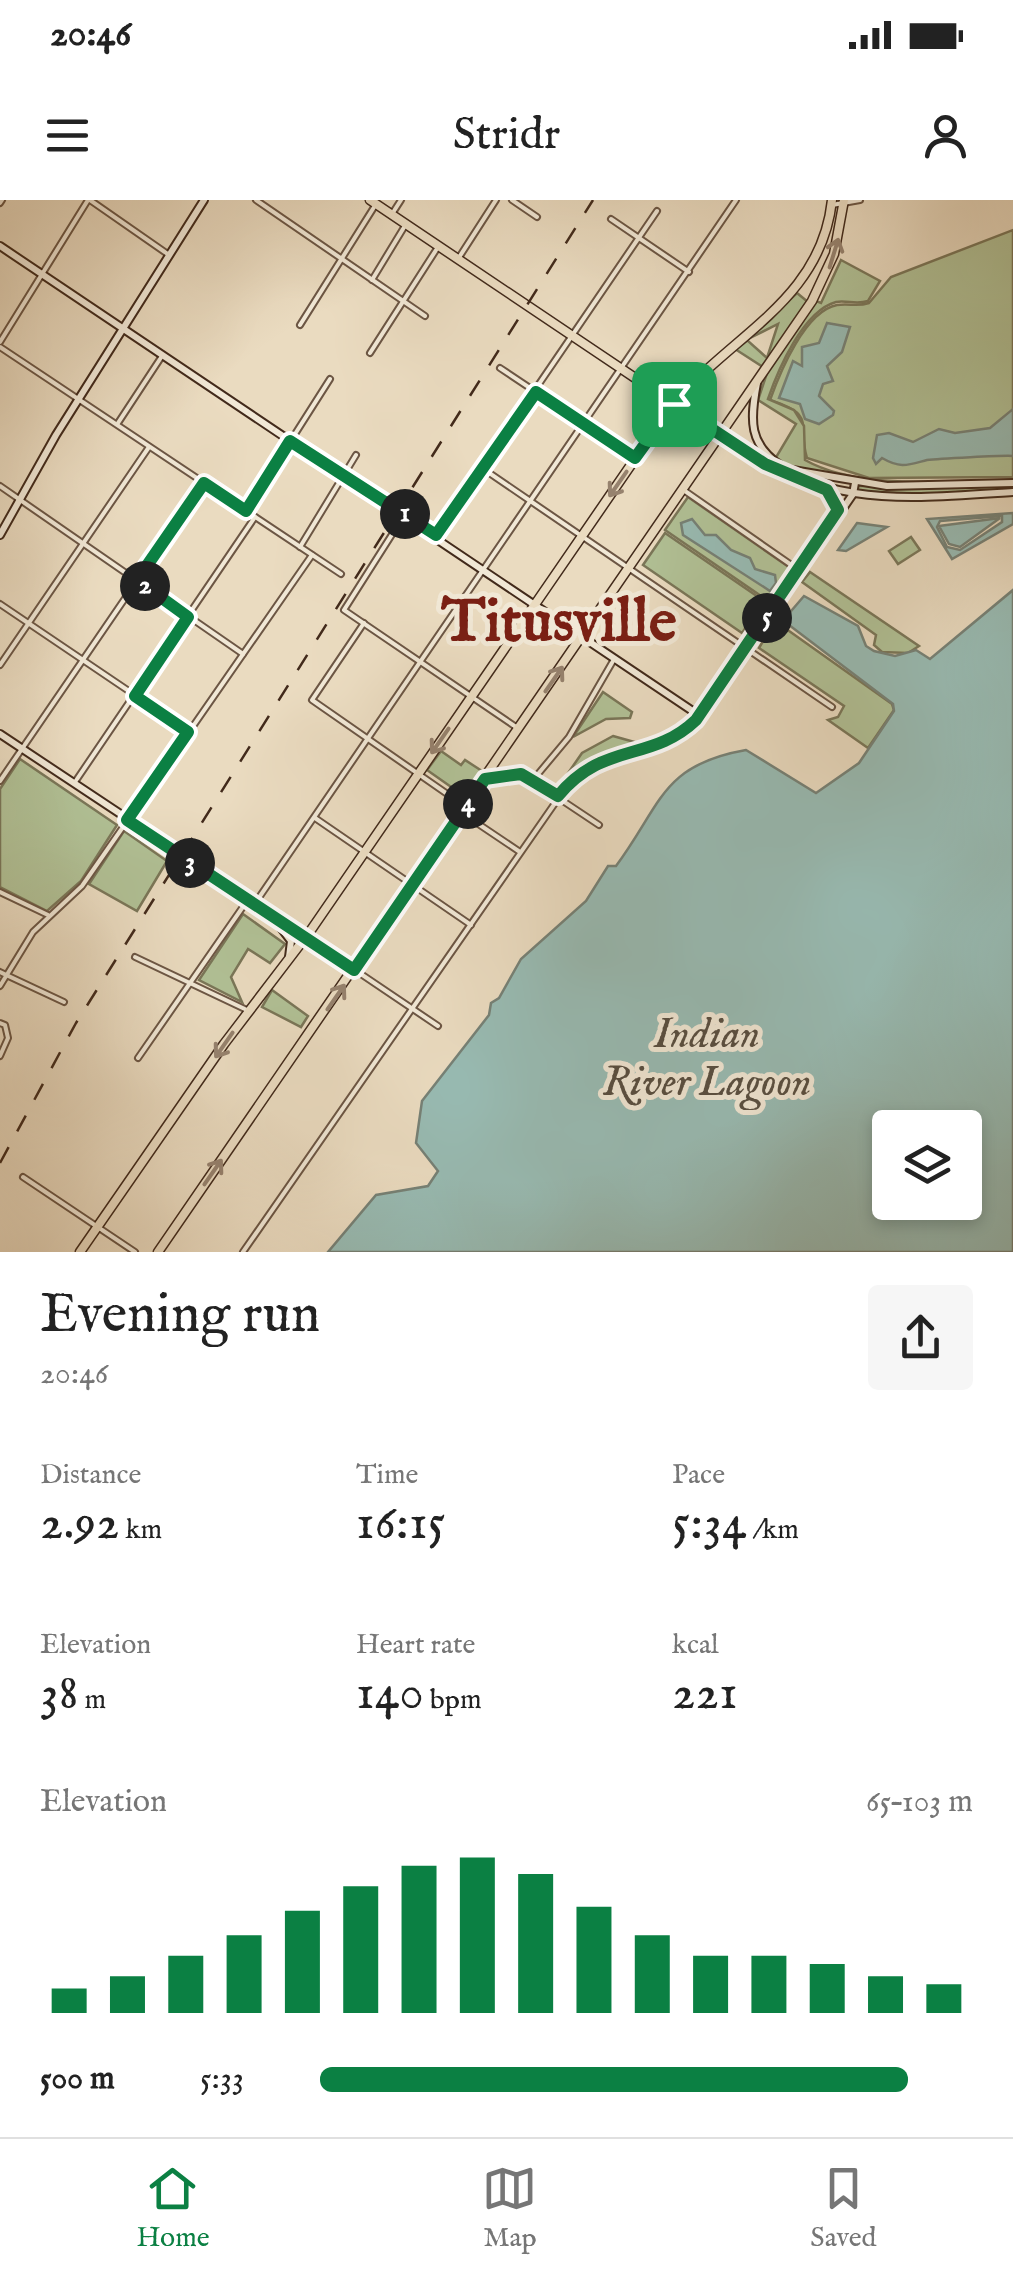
<!DOCTYPE html>
<html lang="en">
<head>
<meta charset="utf-8">
<style>
	:root { --surface:#fff; --page:#f6f6f6; --text:#222; --muted:#767676; --line:#e0e0e0; --accent:#0b8043 }
	body { margin:0; font-family:"IM FELL English",serif; background:var(--page); color:var(--text); height:100vh; display:flex; flex-direction:column; font-size:38px; white-space:nowrap }
	* { box-sizing:border-box; margin:0 }
	p { font-size:32px; color:var(--muted) }
	.icon { flex:none; width:55px; height:55px; fill:none; stroke:currentColor; stroke-width:2; stroke-linecap:round; stroke-linejoin:round }
	.map { position:relative; height:1052px; overflow:hidden }
	.sheet { display:flex; flex-direction:column; background:var(--surface); flex:1 }
	.sheet>* { flex:none }
	.controls { position:absolute; left:872px; top:910px; display:grid; gap:20px }
	.controls a { display:grid; place-items:center; width:110px; height:110px; border-radius:10px; background:var(--surface); box-shadow:0 5px 15px #0003; font-size:50px }
	.pin { position:absolute; display:grid; place-items:center; width:85px; height:85px; color:#fff; margin:-42px; border-radius:20px; box-shadow:0 5px 15px #0006 }
	.km { position:absolute; width:50px; height:50px; margin:-25px; border-radius:50%; background:#222; color:#fff; font-size:28px; line-height:50px; text-align:center }
	.round { display:grid; place-items:center; flex:none; width:105px; height:105px; border-radius:10px; background:var(--page) }
	.overview { display:flex; align-items:center; justify-content:space-between; height:170px; padding:0 40px }
	h1 { font-size:55px; font-weight:600; line-height:75px }
	.stats { display:grid; grid-template-columns:repeat(3,1fr); gap:15px; height:170px; padding:10px 40px }
	.stats div { display:grid; align-content:center }
	.stats b { font-size:50px; font-weight:600 }
	.stats small { font-size:28px; font-weight:400 }
	.stats p { font-size:28px }
	.chart { height:280px; padding:20px 40px }
	.chart p { display:flex; justify-content:space-between }
	.chart svg { width:100%; height:180px; margin-top:10px; stroke:var(--accent); stroke-width:6 }
	ul { padding:0 40px; list-style:none; font-size:32px }
	li { display:grid; grid-template-columns:160px 120px 1fr; align-items:center; height:75px }
	li i { height:25px; border-radius:12px; background:var(--accent) }
	.status { display:flex; justify-content:space-between; align-items:center; height:70px; padding:0 50px; background:var(--surface); direction:ltr }
	.status svg { height:28px; fill:currentColor }
	header { display:flex; justify-content:space-between; align-items:center; height:130px; padding:0 40px; background:var(--surface); font-size:45px; font-weight:600 }
	.dock { display:flex; justify-content:space-around; align-items:center; height:140px; border-top:2px solid var(--line); background:var(--surface); font-size:28px; color:var(--muted) }
	.dock a { display:grid; justify-items:center; gap:5px }
	.dock .on { color:var(--accent) }
	.map>svg:first-child { display:block }
	.green { fill:#b1c196; stroke:#7a7658; stroke-width:2.5 }
	.water { fill:#98bbb3; stroke:#768176; stroke-width:2.5; fill-rule:evenodd }
	.lines { fill:none; stroke-linecap:round; stroke-linejoin:round }
	.street-casing { stroke:#6c5644; stroke-width:8 }
	.secondary-casing { stroke:#422a1b; stroke-width:10 }
	.primary-casing { stroke:#422a1b; stroke-width:11 }
	.street { stroke:#f1e8d6; stroke-width:4 }
	.secondary { stroke:#f1e8d6; stroke-width:6 }
	.primary { stroke:#eadbc0; stroke-width:8 }
	.rail { stroke:#422a1b; stroke-width:2.5; stroke-dasharray:18 18; stroke-linecap:butt }
	.oneway { stroke:#96826e }
	.route-casing { stroke:#fff; stroke-width:20 }
	.route { stroke:#0b8043; stroke-width:12 }
	.labels { text-anchor:middle; stroke-width:10; stroke-linejoin:round; paint-order:stroke }
	.water-label { font-size:42px; font-style:italic; fill:#584e41; stroke:#f1e8d6 }
	.town-label { font-size:60px; font-weight:bold; fill:#7a1f14; stroke:#f1e8d6 }
</style>
</head>
<body>
<div class="status"><b>20:46</b><svg viewBox="0 0 49 12"><path d="M0 12V9h3v3zM5 12V6h3v6zM10 12V3h3v9zM15 12V0h3v12zM26 1h20v11H26zM47 4h2v5h-2z"/></svg></div>
<header><svg class="icon" aria-label="menu" viewBox="0 0 24 24"><path d="M4 6h16M4 12h16M4 18h16"/></svg>Stridr<svg class="icon" aria-label="person" viewBox="0 0 24 24"><circle cx="12" cy="8" r="4"/><path d="M4 21q1-7 8-7t8 7"/></svg></header>
<div class="map">
<svg width="1013" height="1052" viewBox="0 0 1013 1052">
	<rect width="100%" height="100%" fill="#eadbc0"/>
	<filter id="stains"><feTurbulence type="fractalNoise" baseFrequency=".002" numOctaves="4"/><feColorMatrix values="0 0 0 0 .2 0 0 0 0 .09 0 0 0 0 .02 0 0 0 .5 -.17"/></filter>
	<radialGradient id="worn" r=".72"><stop offset=".6" stop-color="#630" stop-opacity="0"/><stop offset="1" stop-color="#630" stop-opacity=".3"/></radialGradient>
	<!-- green -->
	<g class="green">
		<path d="M 1013,30 L 1013,277 L 869,278 L 807,258 C 796,222 818,216 770,200 C 780,172 805,111 837,105 C 849,103 857,107 869,103 L 891,77 Z"/>
		<path d="M 841,60 L 880,81 L 868,101 C 856,105 847,100 836,102 C 803,111 778,170 768,199 L 794,210 L 804,226 L 805,260 C 860,291 950,280 1013,280 C 945,282 835,295 775,259 L 796,224 L 758,200 L 768,170 L 816,101 L 821,103 Z"/>
		<path d="M 797,93 L 808,102 L 763,167 L 735,149 L 747,140 L 767,158 L 778,124 L 748,139 Z"/>
		<path d="M 857,286 L 1013,286 L 1013,289 L 924,294 L 856,291 Z"/>
		<path d="M 688,297 L 796,372 L 774,405 L 665,330 Z"/>
		<path d="M 665,333 L 764,401 L 742,433 L 643,365 Z"/>
		<path d="M 911,337 L 920,350 L 898,364 L 889,351 Z"/>
		<path d="M 810,372 L 919,446 L 908,453 L 882,452 L 874,445 L 876,435 L 802,382 Z"/>
		<path d="M 775,421 L 892,504 L 894,510 L 868,548 L 828,520 L 838,517 L 844,506 L 759,448 Z"/>
		<path d="M 603,492 L 632,512 L 630,518 L 606,519 L 573,537 Z"/>
		<path d="M 613,536 L 645,545 L 597,557 L 557,589 L 582,553 Z"/>
		<path d="M 441,551 L 461,565 L 465,560 L 482,571 L 464,596 L 427,570 Z"/>
		<path d="M 20,559 L 117,625 L 81,681 L 47,711 L 0,687 L 0,589 Z"/>
		<path d="M 124,631 L 167,661 L 137,711 L 89,684 Z"/>
		<path d="M 243,714 L 285,744 L 270,763 L 248,749 L 231,777 L 242,802 L 199,780 Z"/>
		<path d="M 272,790 L 308,816 L 301,827 L 262,807 Z"/>
	</g>
	<!-- water -->
	<g class="water">
		<path d="M 827,123 L 850,127 L 842,152 L 827,166 L 833,181 L 823,184 L 819,196 L 834,211 L 833,215 L 819,224 L 805,219 L 800,204 L 779,198 L 793,161 L 802,166 L 802,147 L 819,143 Z"/>
		<path d="M 1013,209 L 1013,256 C 1005,255 936,259 927,260 C 908,265 901,269 882,258 L 876,264 L 873,258 L 877,235 L 889,233 L 913,242 L 939,229 L 955,233 L 990,228 Z"/>
		<path d="M 1013,313 L 1013,324 L 952,359 L 927,319 ZM 1002,316 L 1002,322 L 960,350 L 947,347 L 937,327 L 940,321 Z"/>
		<path d="M 1000,318 L 960,347 L 949,344 L 939,326 Z"/>
		<path d="M 692,319 L 705,335 L 716,335 L 731,350 L 750,358 L 755,369 L 775,375 L 776,383 L 770,391 L 683,335 L 681,323 Z"/>
		<path d="M 857,323 L 887,327 L 846,351 L 838,350 Z"/>
		<path d="M 1013,390 L 1013,1052 L 328,1052 L 376,995 L 428,986 L 438,971 L 416,943 L 422,901 L 489,815 L 491,803 L 499,798 L 521,759 L 586,701 L 608,666 L 616,666 C 662,604 661,565 746,550 L 816,593 L 859,563 L 894,511 L 893,504 L 789,425 L 786,417 L 804,396 L 858,426 L 866,446 L 874,451 L 895,456 L 916,450 L 930,459 ZM 890,928 L 965,928 L 965,1002 L 890,1002 Z"/>
	</g>
	<g class="lines">
		<!-- street casing -->
		<g class="street-casing">
			<g id="street">
				<path d="M 90,0 L 169,55"/>
				<path d="M 256,0 L 425,116"/>
				<path d="M 512,0 L 537,17"/>
				<path d="M 0,3 L 2,0"/>
				<path d="M 832,5 L 860,0"/>
				<path d="M 392,14 L 401,0"/>
				<path d="M 611,19 L 689,72"/>
				<path d="M 458,59 L 496,0"/>
				<path d="M 372,80 L 406,24"/>
				<path d="M 300,125 L 376,4"/>
				<path d="M 0,142 L 88,0"/>
				<path d="M 0,147 L 341,374"/>
				<path d="M 370,153 L 438,47"/>
				<path d="M 500,168 L 635,258"/>
				<path d="M 118,223 L 162,156"/>
				<path d="M 482,268 L 832,507"/>
				<path d="M 0,286 L 243,454"/>
				<path d="M 685,291 L 800,371"/>
				<path d="M 246,311 L 330,179"/>
				<path d="M 405,314 L 344,410 L 516,527"/>
				<path d="M 436,335 L 657,11"/>
				<path d="M 300,347 L 356,255"/>
				<path d="M 0,404 L 188,531"/>
				<path d="M 364,423 L 312,500 L 466,607"/>
				<path d="M 0,465 L 149,247"/>
				<path d="M 485,579 L 524,575 L 599,625"/>
				<path d="M 533,580 L 569,537 L 613,461"/>
				<path d="M 0,581 L 204,283"/>
				<path d="M 75,582 L 255,317"/>
				<path d="M 462,613 L 520,652"/>
				<path d="M 315,618 L 471,725"/>
				<path d="M 0,692 L 48,715"/>
				<path d="M 256,702 L 736,0"/>
				<path d="M 135,757 L 249,811"/>
				<path d="M 355,770 L 438,826"/>
				<path d="M 0,772 L 64,802"/>
				<path d="M 0,786 L 33,732 L 82,686 L 312,355"/>
				<path d="M 0,823 L 5,825 L 8,838 L 0,856"/>
				<path d="M 138,858 L 247,701"/>
				<path d="M 23,977 L 135,1052"/>
				<path d="M 243,1052 L 569,583 C 608,547 661,555 698,518"/>
			</g>
		</g>
		<!-- secondary casing -->
		<g class="secondary-casing">
			<g id="secondary">
				<path d="M 0,46 L 700,516 L 853,294 L 855,283"/>
				<path d="M 757,183 C 750,220 748,245 783,267"/>
				<path d="M 720,235 C 826,308 891,300 1013,292"/>
				<path d="M 781,268 L 887,286 L 1013,283"/>
				<path d="M 828,291 L 834,298 L 836,315"/>
				<path d="M 0,335 L 56,235 L 204,0"/>
				<path d="M 0,534 L 354,769"/>
				<path d="M 278,724 L 291,741 L 289,757"/>
			</g>
		</g>
		<!-- primary casing -->
		<g class="primary-casing">
			<g id="primary">
				<path d="M 370,0 L 720,235"/>
				<path d="M 80,1052 L 224,844 L 311,730 L 668,211 C 725,137 821,104 832,0"/>
				<path d="M 158,1052 L 812,101 L 834,54 L 844,0"/>
			</g>
		</g>
		<!-- street -->
		<use href="#street" class="street"/>
		<!-- secondary -->
		<use href="#secondary" class="secondary"/>
		<!-- primary -->
		<use href="#primary" class="primary"/>
		<!-- rail -->
		<path class="rail" d="M 0,963 L 76,823 L 593,0"/>
	</g>
	<!-- one-way arrows -->
	<defs><path id="oneway-shaft" d="M-6 0H5M1.5-3L5.5 0L1.5 3" fill="none" stroke-width="1.6" stroke-linecap="round" stroke-linejoin="round" transform="scale(2.5)"/></defs>
	<g class="oneway">
		<use href="#oneway-shaft" transform="translate(834 53) rotate(-73)"/>
		<use href="#oneway-shaft" transform="translate(618 284) rotate(125)"/>
		<use href="#oneway-shaft" transform="translate(554 479) rotate(-55)"/>
		<use href="#oneway-shaft" transform="translate(440 541) rotate(125)"/>
		<use href="#oneway-shaft" transform="translate(336 797) rotate(-55)"/>
		<use href="#oneway-shaft" transform="translate(224 845) rotate(125)"/>
		<use href="#oneway-shaft" transform="translate(213 972) rotate(-55)"/>
	</g>
	<g class="lines">
		<!-- route casing -->
		<g class="route-casing">
			<path id="route" d="M 536,192 L 635,258 L 674,204 L 765,264 L 827,290 L 838,310 L 696,520 C 651,563 603,541 558,596 L 521,574 L 485,579 L 354,770 L 127,620 L 188,532 L 135,496 L 188,417 L 137,380 L 204,283 L 246,311 L 290,241 L 436,335 Z"/>
		</g>
		<!-- route -->
		<use href="#route" class="route"/>
	</g>
	<g class="labels">
		<!-- water labels -->
		<g class="water-label">
			<text x="707" y="847">Indian<tspan x="707" dy="48">River Lagoon</tspan></text>
		</g>
		<!-- town labels -->
		<g class="town-label">
			<text x="559" y="440">Titusville</text>
		</g>
	</g>
	<rect width="100%" height="100%" filter="url(#stains)"/>
	<rect width="100%" height="100%" fill="url(#worn)"/>
</svg>
<div class="controls">
<a><svg class="icon" aria-label="layers" viewBox="0 0 24 24"><path d="M12 4l9 5-9 5-9-5zM3 14l9 5 9-5"/></svg></a>
</div>
<div class="pin" style="left:674px;top:204px;background:#1e9e55"><svg class="icon" aria-label="arrive" viewBox="0 0 24 24"><path d="M6 21V4h12l-3 4 3 4H6"/></svg></div>
<b class="km" style="left:405px;top:314px">1</b>
<b class="km" style="left:145px;top:386px">2</b>
<b class="km" style="left:190px;top:663px">3</b>
<b class="km" style="left:468px;top:604px">4</b>
<b class="km" style="left:767px;top:418px">5</b>
</div>
<section class="sheet">
<div class="overview"><div><h1>Evening run</h1><p>20:46</p></div><a class="round"><svg class="icon" aria-label="share" viewBox="0 0 24 24"><path d="M12 15V3M7 8l5-5 5 5M5 13v7h14v-7"/></svg></a></div>
<div class="stats">
<div><p>Distance</p><b>2.92<small> km</small></b></div>
<div><p>Time</p><b>16:15</b></div>
<div><p>Pace</p><b>5:34<small> /km</small></b></div>
</div>
<div class="stats">
<div><p>Elevation</p><b>38<small> m</small></b></div>
<div><p>Heart rate</p><b>140<small> bpm</small></b></div>
<div><p>kcal</p><b>221</b></div>
</div>
<div class="chart"><p><span>Elevation</span>65–103 m</p>
<svg viewBox="0 0 160 44" preserveAspectRatio="none"><path d="M5 44V38M15 44V35M25 44V30M35 44V25M45 44V19M55 44V13M65 44V8M75 44V6M85 44V10M95 44V18M105 44V25M115 44V30M125 44V30M135 44V32M145 44V35M155 44V37"/></svg>
</div>
<ul>
<li><b>500 m</b>5:33<i style="width:90%"></i></li>
</ul>
</section>
<nav class="dock">
<a class="on"><svg class="icon" aria-label="home" viewBox="0 0 24 24"><path d="M3 11l9-7 9 7M6 9v11h12V9"/></svg>Home</a>
<a><svg class="icon" aria-label="map" viewBox="0 0 24 24"><path d="M3 6l6-2 6 2 6-2v14l-6 2-6-2-6 2zM9 4v14M15 6v14"/></svg>Map</a>
<a><svg class="icon" aria-label="saved" viewBox="0 0 24 24"><path d="M7 4h10v16l-5-4-5 4z"/></svg>Saved</a>
</nav>
</body>
</html>
